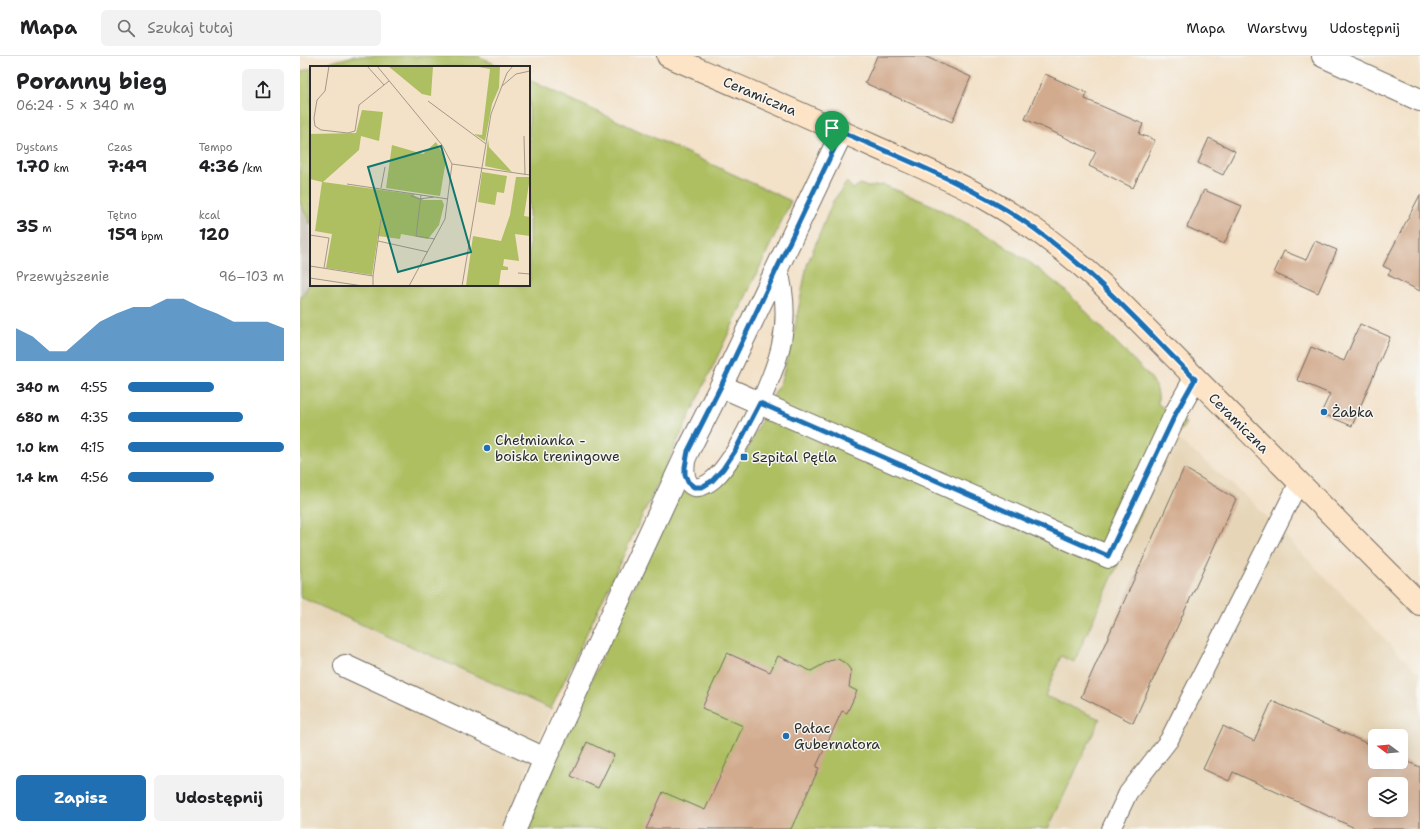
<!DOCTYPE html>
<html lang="pl">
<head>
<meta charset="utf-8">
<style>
	:root { --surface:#fff; --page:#f2f2f2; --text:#202124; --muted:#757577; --line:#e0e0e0; --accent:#1f6fb2 }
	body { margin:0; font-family:"Shantell Sans",sans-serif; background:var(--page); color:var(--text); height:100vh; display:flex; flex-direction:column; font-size:15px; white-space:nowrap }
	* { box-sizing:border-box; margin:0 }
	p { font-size:13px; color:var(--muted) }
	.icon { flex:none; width:22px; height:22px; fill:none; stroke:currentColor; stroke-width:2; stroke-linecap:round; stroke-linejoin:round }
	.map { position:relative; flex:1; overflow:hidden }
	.sheet { display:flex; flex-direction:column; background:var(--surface); width:300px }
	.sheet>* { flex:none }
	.needle { width:26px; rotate:286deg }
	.controls { position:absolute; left:1068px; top:673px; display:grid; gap:8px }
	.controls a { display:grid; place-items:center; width:40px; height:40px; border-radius:6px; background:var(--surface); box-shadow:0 4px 16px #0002; font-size:20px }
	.pin { position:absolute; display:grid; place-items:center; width:34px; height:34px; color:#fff; margin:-41px -17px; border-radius:50% 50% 50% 0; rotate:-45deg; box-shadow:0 0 4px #0007 }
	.pin .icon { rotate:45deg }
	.round { display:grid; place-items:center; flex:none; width:42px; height:42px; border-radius:6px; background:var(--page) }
	.head { display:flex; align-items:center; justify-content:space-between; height:68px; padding:0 16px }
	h1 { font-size:22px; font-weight:700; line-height:30px }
	.stats { display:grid; grid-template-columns:repeat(3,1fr); gap:6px; height:68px; padding:4px 16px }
	.stats div { display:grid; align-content:center }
	.stats b { font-size:17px; font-weight:700 }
	.stats small { font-size:11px; font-weight:400 }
	.stats p { font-size:11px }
	.chart { height:112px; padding:8px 16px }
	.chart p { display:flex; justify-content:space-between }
	.chart svg { width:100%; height:72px; margin-top:4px; fill:var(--accent); opacity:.7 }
	.action { display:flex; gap:8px; margin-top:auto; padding:8px 16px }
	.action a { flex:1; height:46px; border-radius:6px; background:var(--accent); color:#fff; font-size:16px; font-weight:700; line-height:46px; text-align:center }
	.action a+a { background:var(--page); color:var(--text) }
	ul { padding:0 16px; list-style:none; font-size:13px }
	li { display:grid; grid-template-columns:64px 48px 1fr; align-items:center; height:30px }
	li i { height:10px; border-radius:5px; background:var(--accent) }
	header { display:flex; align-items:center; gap:24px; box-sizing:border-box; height:56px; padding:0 20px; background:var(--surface); border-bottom:1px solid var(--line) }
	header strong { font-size:19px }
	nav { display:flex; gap:22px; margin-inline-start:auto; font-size:14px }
	.search { width:280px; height:36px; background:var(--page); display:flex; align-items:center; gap:10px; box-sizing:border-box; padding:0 14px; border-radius:6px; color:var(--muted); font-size:15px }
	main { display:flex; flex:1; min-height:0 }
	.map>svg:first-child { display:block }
	.built { fill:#e6d5b7; fill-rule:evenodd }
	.industrial { fill:#cac3b8 }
	.green { fill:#aebf62; stroke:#6c7546 }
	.building { fill:#d2aa8d; fill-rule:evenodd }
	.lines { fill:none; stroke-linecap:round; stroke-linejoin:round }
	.lane-casing { stroke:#716b62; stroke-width:20 }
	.street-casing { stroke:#716b62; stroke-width:24 }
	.secondary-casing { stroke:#716b62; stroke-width:24 }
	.lane { stroke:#fff; stroke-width:18 }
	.street { stroke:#fff; stroke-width:22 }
	.secondary { stroke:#fee4c6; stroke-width:22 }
	.route-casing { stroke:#fff; stroke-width:8 }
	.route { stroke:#1f6fb2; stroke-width:5 }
	.poi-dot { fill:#1f6fb2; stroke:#f6f6f2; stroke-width:1.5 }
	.labels { text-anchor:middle; stroke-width:3; stroke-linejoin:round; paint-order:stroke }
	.street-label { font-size:14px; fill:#2b2b2b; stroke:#f6f6f2 }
	.poi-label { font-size:14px; fill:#2b2b2b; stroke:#f6f6f2; text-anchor:start }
	.inset-road { fill:none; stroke:#a39889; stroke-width:1 }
	.view { fill:#0f766e; fill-opacity:0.15; stroke:#0f766e; stroke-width:2 }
	.inset-edge { fill:none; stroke:#2b2b2b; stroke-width:2 }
</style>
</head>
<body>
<header>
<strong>Mapa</strong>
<div class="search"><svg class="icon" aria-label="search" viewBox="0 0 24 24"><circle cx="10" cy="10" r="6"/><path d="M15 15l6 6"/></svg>Szukaj tutaj</div>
<nav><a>Mapa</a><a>Warstwy</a><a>Udostępnij</a></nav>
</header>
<main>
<section class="sheet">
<div class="head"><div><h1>Poranny bieg</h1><p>06:24 · 5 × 340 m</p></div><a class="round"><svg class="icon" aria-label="share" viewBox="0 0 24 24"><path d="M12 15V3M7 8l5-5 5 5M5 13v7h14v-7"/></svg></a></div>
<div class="stats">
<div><p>Dystans</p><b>1.70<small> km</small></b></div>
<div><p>Czas</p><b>7:49</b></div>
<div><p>Tempo</p><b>4:36<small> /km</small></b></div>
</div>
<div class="stats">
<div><b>35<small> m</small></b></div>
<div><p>Tętno</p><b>159<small> bpm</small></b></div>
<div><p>kcal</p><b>120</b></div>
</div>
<div class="chart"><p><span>Przewyższenie</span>96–103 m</p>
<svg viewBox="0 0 160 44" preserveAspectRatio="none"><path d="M0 44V24L10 29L20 38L30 38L40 29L50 20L60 15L70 11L80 11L90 6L100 6L110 11L120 15L130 20L140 20L150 20L160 24V44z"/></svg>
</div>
<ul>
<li><b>340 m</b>4:55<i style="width:55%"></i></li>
<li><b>680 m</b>4:35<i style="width:74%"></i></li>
<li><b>1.0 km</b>4:15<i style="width:100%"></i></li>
<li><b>1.4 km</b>4:56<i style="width:55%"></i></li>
</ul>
<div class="action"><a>Zapisz</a><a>Udostępnij</a></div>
</section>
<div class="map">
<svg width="1120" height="773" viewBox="0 0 1120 773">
	<rect width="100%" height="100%" fill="#f6f6f2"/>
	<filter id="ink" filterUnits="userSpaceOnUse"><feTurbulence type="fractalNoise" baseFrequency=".025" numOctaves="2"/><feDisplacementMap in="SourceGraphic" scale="8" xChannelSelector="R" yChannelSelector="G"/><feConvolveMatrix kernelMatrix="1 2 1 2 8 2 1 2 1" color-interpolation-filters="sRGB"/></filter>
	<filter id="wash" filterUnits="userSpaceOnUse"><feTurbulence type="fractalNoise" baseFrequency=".012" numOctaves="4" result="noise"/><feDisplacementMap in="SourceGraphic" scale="16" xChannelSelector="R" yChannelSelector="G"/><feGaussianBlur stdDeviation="0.9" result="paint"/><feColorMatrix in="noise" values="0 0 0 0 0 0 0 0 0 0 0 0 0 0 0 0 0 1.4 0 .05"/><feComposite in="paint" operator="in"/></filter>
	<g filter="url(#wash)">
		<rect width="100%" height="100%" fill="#f3e1c8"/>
		<!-- built -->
		<g class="built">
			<path d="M 842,353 L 947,441 L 1113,612 L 1120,617 L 1120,773 L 224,773 ZM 1075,680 L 1101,680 L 1101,706 L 1075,706 ZM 1075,728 L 1101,728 L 1101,754 L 1075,754 Z"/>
			<path d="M 0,541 L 251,653 L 204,773 L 0,773 Z"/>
		</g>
		<!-- industrial -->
		<path class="industrial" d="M 0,147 L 11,169 L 11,226 L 0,243 Z"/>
		<!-- green -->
		<g class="green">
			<path d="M 54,0 L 178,0 L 201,11 L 13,11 Z"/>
			<path d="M 11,12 L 11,169 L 0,147 L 0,16 Z"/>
			<path d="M 229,24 L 491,145 L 251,653 L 0,541 L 0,243 L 11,226 L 11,229 L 229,229 Z"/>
			<path d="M 547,126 L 553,133 L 560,128 L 568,131 L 584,129 L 632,149 L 683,176 L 732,208 L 766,235 L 851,322 C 857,331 859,337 858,348 L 886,367 L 873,386 L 774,606 L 761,600 L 745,640 L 800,663 L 748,773 L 224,773 L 379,431 L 424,425 L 445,398 L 482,322 L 493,280 L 507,209 L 533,145 Z"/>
		</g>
		<g id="blocks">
			<!-- building -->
			<g class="building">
				<path d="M 577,0 L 624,0 L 671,21 L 652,66 L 565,27 Z"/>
				<path d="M 745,18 L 787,37 L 785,43 L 843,68 L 839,78 L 855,84 L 833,132 L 789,110 L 796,96 L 725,63 Z"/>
				<path d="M 909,82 L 935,95 L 923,119 L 898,107 Z"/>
				<path d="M 904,134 L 942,150 L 924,188 L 887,171 Z"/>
				<path d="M 1120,139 L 1120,235 L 1088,219 L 1091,214 L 1083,210 Z"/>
				<path d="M 1015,185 L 1037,194 L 1018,237 L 974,217 L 984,195 L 1006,204 Z"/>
				<path d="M 1060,268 L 1090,281 L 1052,370 L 1021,357 L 1030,338 L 997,324 L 1011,291 L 1044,305 Z"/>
				<path d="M 884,412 L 936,443 L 833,667 L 781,641 Z"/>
				<path d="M 427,597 L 470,616 L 478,600 L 511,615 L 529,605 L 538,603 L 545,607 L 550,613 L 551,618 L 549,631 L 557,635 L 547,657 L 542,655 L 516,711 L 519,712 L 491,773 L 346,773 L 363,736 L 405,754 L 443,670 L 402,652 Z"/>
				<path d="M 972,645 L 1075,691 L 1075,706 L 1101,706 L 1101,703 L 1120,711 L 1120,773 L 1057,773 L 933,716 L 929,725 L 903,713 L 923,670 L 954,685 ZM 1075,728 L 1101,728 L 1101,754 L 1075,754 Z"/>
				<path d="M 287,686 L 314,699 L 298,732 L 271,720 Z"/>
			</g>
		</g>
	</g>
	<g filter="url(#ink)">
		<use href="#blocks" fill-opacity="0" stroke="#716b62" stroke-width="1"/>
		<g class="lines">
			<!-- lane casing -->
			<g class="lane-casing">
				<g id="lane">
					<path d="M 387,400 C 383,418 386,442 410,426 C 435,409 475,320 481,289 C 487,263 485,236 478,211"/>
					<path d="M 811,773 L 828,737 L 869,684 L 999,426"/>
				</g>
			</g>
			<!-- street casing -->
			<g class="street-casing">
				<g id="street">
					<path d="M 1023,0 L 1120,44"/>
					<path d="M 421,330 L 809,501 L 877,355 L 895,323"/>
					<path d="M 45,610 L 245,703"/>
					<path d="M 215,773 L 245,703 L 388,395 L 421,330 L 542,76"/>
				</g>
			</g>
			<!-- secondary casing -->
			<g class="secondary-casing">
				<path id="secondary" d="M 368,0 C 435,29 503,58 571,89 C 609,106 649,122 686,143 C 729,167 769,197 805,231 L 1120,548"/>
			</g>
			<!-- lane -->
			<use href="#lane" class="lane"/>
			<!-- street -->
			<use href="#street" class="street"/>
			<!-- secondary -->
			<use href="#secondary" class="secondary"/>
		</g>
	</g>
	<g class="lines" filter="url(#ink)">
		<!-- route casing -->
		<g class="route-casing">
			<path id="route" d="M 542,76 C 603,103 666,127 722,164 C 787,208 840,268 895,323 L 877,355 L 808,500 L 460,347 L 435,395 L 423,413 L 412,425 L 402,431 L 394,431 L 388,426 L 385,419 L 385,411 L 388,395 L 421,330 Z"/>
		</g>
		<!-- route -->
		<use href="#route" class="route"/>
	</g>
	<!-- markers -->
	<g class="poi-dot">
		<circle cx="1024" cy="356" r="4"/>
		<circle cx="187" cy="392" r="4"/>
		<rect x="440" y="397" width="8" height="8" rx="2"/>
		<circle cx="486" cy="680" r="4"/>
	</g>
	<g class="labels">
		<!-- street labels -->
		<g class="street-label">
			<text transform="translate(460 40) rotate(23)" y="5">Ceramiczna</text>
			<text transform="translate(939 367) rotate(45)" y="5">Ceramiczna</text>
		</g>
		<!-- poi labels -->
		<g class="poi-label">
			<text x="1032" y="361">Żabka</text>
			<text x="195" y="389">Chełmianka -<tspan x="195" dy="16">boiska treningowe</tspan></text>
			<text x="452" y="406">Szpital Pętla</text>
			<text x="494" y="677">Pałac<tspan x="494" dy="16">Gubernatora</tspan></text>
		</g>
	</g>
	<!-- overview -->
	<g transform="translate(10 10)">
		<rect width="220" height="220" fill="#f3e1c8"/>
		<path d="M 78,0 L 123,0 L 121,30 L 112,28 ZM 163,0 L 190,0 L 189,22 L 182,38 L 175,75 L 164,68 L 172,69 L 180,3 ZM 52,44 L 73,46 L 69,75 L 51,70 L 49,84 L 13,116 L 101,128 L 114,134 L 132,134 L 134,139 L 129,159 L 118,173 L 91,168 L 90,173 L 68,170 L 62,209 L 16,202 L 22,168 L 5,165 L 12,116 L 0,113 L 0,68 L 46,67 ZM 178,73 L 179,81 L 202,106 L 175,100 ZM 126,76 L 136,94 L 130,130 L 76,122 L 82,79 L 113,88 ZM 172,106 L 197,110 L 194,127 L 187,126 L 185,139 L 168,136 ZM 206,111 L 220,111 L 214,150 L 220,151 L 220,170 L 205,168 L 209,195 L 194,193 L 193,200 L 198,201 L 198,204 L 191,204 L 189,219 L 195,220 L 156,220 L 163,170 L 191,175 L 200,149 Z" fill="#aebf62"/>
		<path class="inset-road" d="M 19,0 L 15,25 L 7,34 L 4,52 L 5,60 L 11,64 L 38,67 L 45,65 L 49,39 L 79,15M 57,0 L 74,19M 67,0 L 132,79 L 142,98 L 135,153 L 99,220M 192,20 L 206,8 L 220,5M 118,35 L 176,78M 214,70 L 215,109M 142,98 L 220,109M 37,118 L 138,133M 71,122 L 75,101M 104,128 L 101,130 L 109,133 L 124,131M 111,129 L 106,170 L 125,173M 0,169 L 19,172 L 14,202M 68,175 L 118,186M 0,200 L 63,210 L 63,220M 208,207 L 220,208M 63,210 L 71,153M 0,212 L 53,220M 152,220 L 181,48 L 197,7 L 203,0"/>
		<path class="view" d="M 131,80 L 161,186 L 88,206 L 58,101 Z"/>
		<rect width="220" height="220" class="inset-edge"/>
	</g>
</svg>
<div class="controls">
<a><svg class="needle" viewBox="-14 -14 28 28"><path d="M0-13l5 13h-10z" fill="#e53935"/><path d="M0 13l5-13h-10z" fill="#757577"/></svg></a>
<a><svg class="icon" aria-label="layers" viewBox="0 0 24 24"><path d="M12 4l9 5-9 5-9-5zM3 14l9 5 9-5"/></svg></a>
</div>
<div class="pin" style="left:532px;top:96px;background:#1e9e55"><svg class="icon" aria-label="arrive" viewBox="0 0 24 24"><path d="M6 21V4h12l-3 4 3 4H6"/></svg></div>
</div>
</main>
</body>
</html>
